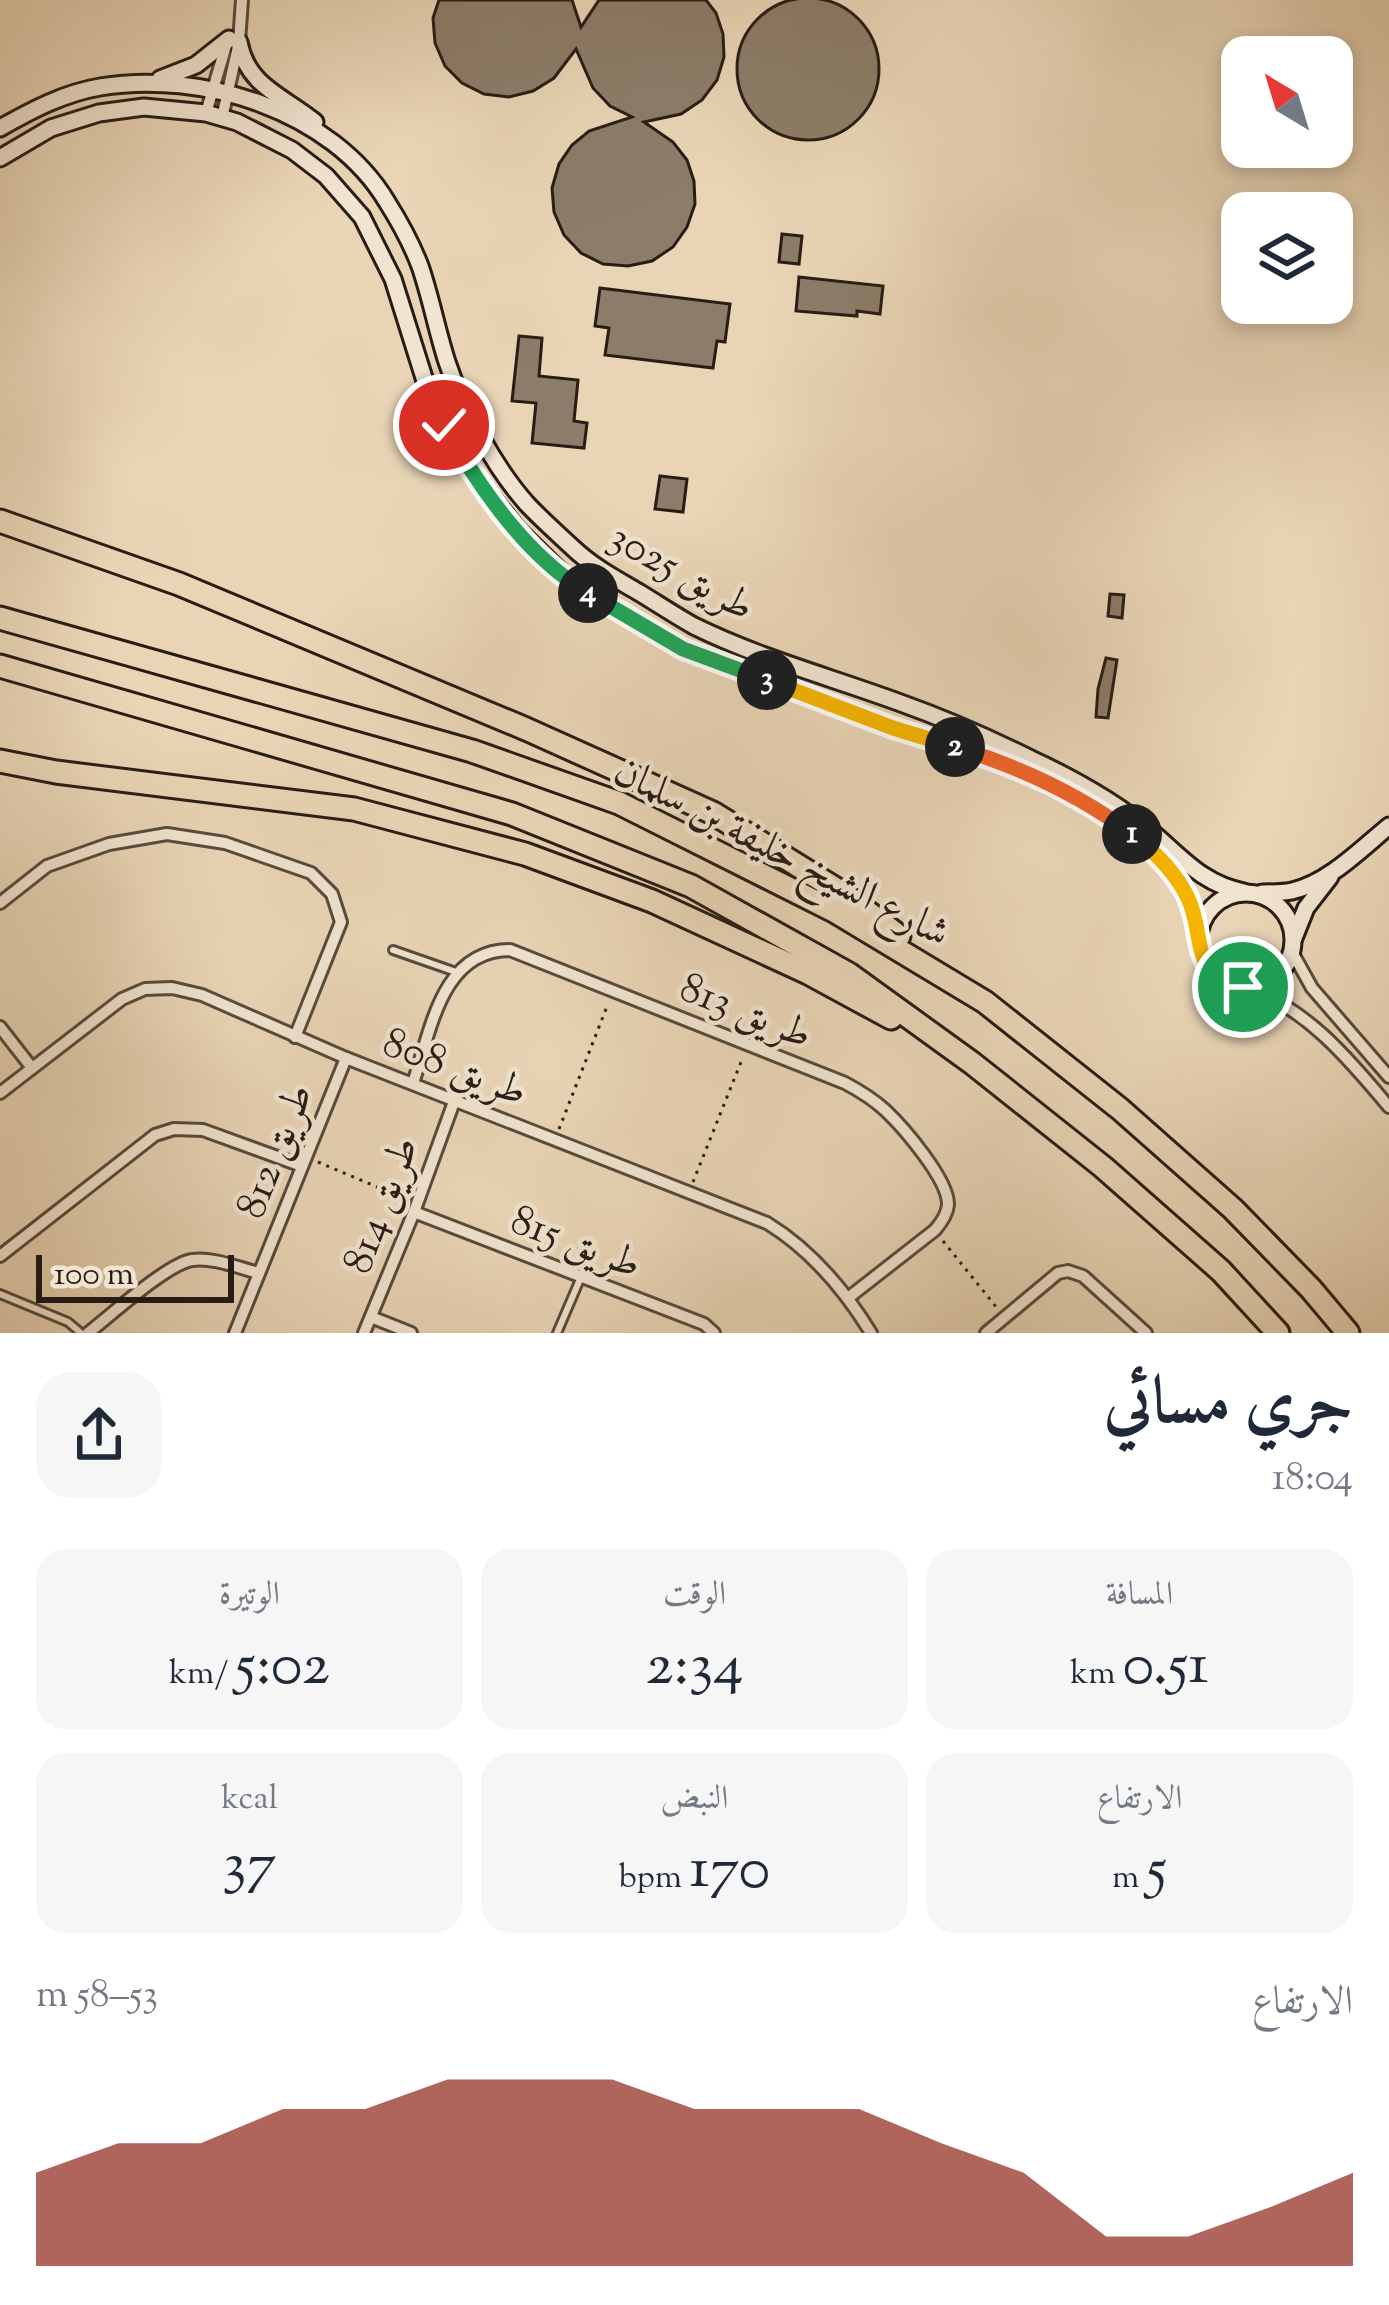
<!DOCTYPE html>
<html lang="ar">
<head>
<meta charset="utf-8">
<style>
	:root { --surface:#fff; --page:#f6f6f7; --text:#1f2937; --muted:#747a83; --accent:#8f2418 }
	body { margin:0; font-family:"Sorts Mill Goudy",Amiri,serif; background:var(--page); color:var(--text); direction:rtl; height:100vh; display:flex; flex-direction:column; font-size:45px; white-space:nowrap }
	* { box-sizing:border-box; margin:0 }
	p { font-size:39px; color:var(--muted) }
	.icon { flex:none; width:66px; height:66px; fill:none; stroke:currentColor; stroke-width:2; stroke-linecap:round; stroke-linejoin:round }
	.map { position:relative; height:1333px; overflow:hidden; direction:ltr }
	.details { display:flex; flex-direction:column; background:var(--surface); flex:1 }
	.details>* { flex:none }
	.needle { width:78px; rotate:322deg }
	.controls { position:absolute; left:1221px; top:36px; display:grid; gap:24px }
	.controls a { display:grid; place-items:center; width:132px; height:132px; border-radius:24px; background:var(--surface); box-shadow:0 6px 18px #0003; font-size:60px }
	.scale { position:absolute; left:36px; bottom:30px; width:198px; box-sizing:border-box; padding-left:12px; border:6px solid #281c15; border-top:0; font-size:33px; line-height:42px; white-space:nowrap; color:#281c15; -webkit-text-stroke:9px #f1e4d0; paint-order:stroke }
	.pin { position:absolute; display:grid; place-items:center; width:102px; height:102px; color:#fff; margin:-51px; border:6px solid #fff; border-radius:50%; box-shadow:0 3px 12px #0007 }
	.km { position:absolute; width:60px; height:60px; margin:-30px; border-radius:50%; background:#222; color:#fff; font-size:33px; line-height:60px; text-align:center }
	.round { display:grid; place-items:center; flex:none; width:126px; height:126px; border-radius:36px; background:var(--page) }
	.summary { display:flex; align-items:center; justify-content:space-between; height:204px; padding:0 36px }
	h1 { font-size:66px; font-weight:600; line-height:90px }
	.stats { display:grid; grid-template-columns:repeat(3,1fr); gap:18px; height:204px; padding:12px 36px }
	.stats div { display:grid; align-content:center; border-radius:30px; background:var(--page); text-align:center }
	.stats b { font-size:60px; font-weight:600 }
	.stats small { font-size:33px; font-weight:400 }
	.stats p { font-size:33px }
	.chart { height:336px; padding:24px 36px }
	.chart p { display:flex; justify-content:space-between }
	.chart svg { width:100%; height:216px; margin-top:12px; fill:var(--accent); opacity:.7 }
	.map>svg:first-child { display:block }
	.building { fill:#8c7c69; stroke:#281c15; stroke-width:3 }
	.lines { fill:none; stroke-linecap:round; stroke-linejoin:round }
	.lane-casing { stroke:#584a3d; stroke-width:12 }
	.street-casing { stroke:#584a3d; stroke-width:16 }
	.secondary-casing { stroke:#281c15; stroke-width:21 }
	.highway-casing { stroke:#281c15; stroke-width:27 }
	.path { stroke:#281c15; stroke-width:3; stroke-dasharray:3 6; stroke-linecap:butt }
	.lane { stroke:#f1e4d0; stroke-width:6 }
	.street { stroke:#f1e4d0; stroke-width:10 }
	.secondary { stroke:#f1e4d0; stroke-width:15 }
	.highway { stroke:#e9d5b6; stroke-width:21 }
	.split-1-casing { stroke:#fff; stroke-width:24 }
	.split-2-casing { stroke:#fff; stroke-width:24 }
	.split-3-casing { stroke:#fff; stroke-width:24 }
	.split-4-casing { stroke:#fff; stroke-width:24 }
	.split-5-casing { stroke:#fff; stroke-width:24 }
	.split-1 { stroke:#f5b400; stroke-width:15 }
	.split-2 { stroke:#f0652b; stroke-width:15 }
	.split-3 { stroke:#f5b400; stroke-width:15 }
	.split-4 { stroke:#22a559; stroke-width:15 }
	.split-5 { stroke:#22a559; stroke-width:15 }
	.labels { text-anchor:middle; stroke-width:9; stroke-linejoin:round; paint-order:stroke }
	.street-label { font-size:42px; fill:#281c15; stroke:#f1e4d0 }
</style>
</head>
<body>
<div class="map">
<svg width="1389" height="1333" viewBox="0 0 1389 1333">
	<rect width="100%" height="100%" fill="#e9d5b6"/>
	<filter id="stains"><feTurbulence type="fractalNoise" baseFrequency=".00167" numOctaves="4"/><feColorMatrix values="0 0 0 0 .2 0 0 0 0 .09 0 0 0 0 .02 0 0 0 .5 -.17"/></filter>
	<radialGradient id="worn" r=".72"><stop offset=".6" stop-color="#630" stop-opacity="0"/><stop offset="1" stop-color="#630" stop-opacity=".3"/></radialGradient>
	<!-- building -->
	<g class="building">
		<circle cx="808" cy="69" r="71"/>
		<path d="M 439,0 L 572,0 L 581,27 L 599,0 L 706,0 L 716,13 L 723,34 L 724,57 L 717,80 L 702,100 L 681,114 L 644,122 L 673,142 L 687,160 L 694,181 L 695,204 L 687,227 L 673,247 L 652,261 L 628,266 L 603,264 L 581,253 L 564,235 L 554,212 L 552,188 L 559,164 L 572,145 L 589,131 L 632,117 L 610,106 L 593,88 L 576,49 L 554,78 L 533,91 L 509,97 L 484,94 L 462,83 L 445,66 L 435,43 L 433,18 Z"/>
		<path d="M 782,234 L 802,236 L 799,264 L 779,262 Z"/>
		<path d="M 799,277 L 883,286 L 880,314 L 857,311 L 857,316 L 796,311 Z"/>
		<path d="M 600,288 L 730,304 L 725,342 L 717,341 L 713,368 L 605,355 L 609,328 L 595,326 Z"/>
		<path d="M 519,336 L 542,338 L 539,376 L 578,380 L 574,421 L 587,423 L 584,448 L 532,443 L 536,403 L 512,401 Z"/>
		<path d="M 660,476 L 687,479 L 683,512 L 655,509 Z"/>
		<path d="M 1110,594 L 1124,595 L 1122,618 L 1108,616 Z"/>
		<path d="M 1106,658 L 1117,660 L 1108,718 L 1096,717 L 1098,689 Z"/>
	</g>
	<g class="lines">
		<!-- lane casing -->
		<g class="lane-casing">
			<g id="lane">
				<path d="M 393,950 L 456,972"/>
				<path d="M 0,1294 L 68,1322 L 81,1333"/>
				<path d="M 557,1333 L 581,1277"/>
			</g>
		</g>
		<!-- street casing -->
		<g class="street-casing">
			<g id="street">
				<path d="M 206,113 L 227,42"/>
				<path d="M 222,118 L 239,42 L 242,0"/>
				<path d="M 0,903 L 47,866 L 109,844 L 167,834 L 225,843 L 311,873 L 332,894 L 341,922 L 295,1037"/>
				<path d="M 1292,952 L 1312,988 L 1389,1077"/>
				<path d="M 1243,987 C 1303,1004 1350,1060 1389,1107"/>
				<path d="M 0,1027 L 32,1068"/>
				<path d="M 413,1083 C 431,1031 441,950 510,950 L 845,1083 C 860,1091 873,1099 885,1110 C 903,1127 949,1180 948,1205 C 947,1215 941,1223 935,1230 L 848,1298"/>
				<path d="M 0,1093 L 122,999 L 145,989 L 172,988 L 202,995 L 346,1058 L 767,1223 C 811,1250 844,1289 871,1333"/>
				<path d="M 414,1212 L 704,1324 L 714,1333"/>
				<path d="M 0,1256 L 155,1135 L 174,1129 L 203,1130 L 302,1166"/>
				<path d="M 371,1317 L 411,1333"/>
				<path d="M 88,1333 C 110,1316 167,1264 192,1260 C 213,1257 239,1268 259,1273"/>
				<path d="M 235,1333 L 346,1058"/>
				<path d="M 364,1333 L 414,1212 L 455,1099"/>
				<path d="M 986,1333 L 1058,1273 L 1068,1271 L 1083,1276 L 1146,1333"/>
			</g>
		</g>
		<!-- secondary casing -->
		<g class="secondary-casing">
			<g id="secondary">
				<path d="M 239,42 C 247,86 283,96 315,122"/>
				<path d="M 160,79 L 196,65 L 229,39"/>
				<path d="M 0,128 C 32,110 64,93 100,87 C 201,70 332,110 387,202 C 399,221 412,245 420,266 C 431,298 437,331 447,362 C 462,408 495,468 527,504 C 541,519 557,533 573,548 C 593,567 616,579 640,593 C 658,604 676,616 694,626 C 759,658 830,677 898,702 C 943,718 989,738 1031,759 C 1072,778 1113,801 1148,829 C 1180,855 1201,884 1244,892"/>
				<path d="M 0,158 L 51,128 L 99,113 L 144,107 L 206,113 L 237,122 L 292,150 L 326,176 L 362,217 L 393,279 L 425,381 L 444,425 L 470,470 L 518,530 L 571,582 L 683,649 L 893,728 L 999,760 L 1103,812 L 1141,841 L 1173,873 L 1192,908 L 1199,944"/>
				<circle cx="1246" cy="940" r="47"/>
				<path d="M 1262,893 C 1272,893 1282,893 1292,891 C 1328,883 1361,849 1389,826"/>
				<path d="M 1294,938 L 1306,908 L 1330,877"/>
			</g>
		</g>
		<!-- highway casing -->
		<g class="highway-casing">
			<g id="highway">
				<path d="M 0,521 L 179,584 L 526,729 L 713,813 L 844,894 L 899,936"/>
				<path d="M 0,618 L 472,751 L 619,803 L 834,911 L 985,1002 L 1120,1109 L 1233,1209 L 1311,1289 L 1348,1333"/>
				<path d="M 0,666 L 512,814 L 691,886 L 849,974 L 972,1063 L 1103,1167 L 1221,1271 L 1278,1333"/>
				<path d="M 0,761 L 56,772 L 354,809 L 525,854 L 652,901 L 808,973 L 891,1018"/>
			</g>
		</g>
		<!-- path -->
		<g class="path">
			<path d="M 559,1129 L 608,1004"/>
			<path d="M 318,1162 L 403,1198"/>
			<path d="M 693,1182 L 743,1057"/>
			<path d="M 943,1241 L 997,1308"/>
		</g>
		<!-- lane -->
		<use href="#lane" class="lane"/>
		<!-- street -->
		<use href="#street" class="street"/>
		<!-- secondary -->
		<use href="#secondary" class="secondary"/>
		<!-- highway -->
		<use href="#highway" class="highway"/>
	</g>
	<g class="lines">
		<!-- split-1 casing -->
		<g class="split-1-casing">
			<path id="split-1" d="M 1132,834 C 1154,851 1176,873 1188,898 C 1206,937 1188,974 1243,987"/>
		</g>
		<!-- split-2 casing -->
		<g class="split-2-casing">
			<path id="split-2" d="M 955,747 C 1017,766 1080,795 1132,834"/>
		</g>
		<!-- split-3 casing -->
		<g class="split-3-casing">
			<path id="split-3" d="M 767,680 L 893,728 L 955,747"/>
		</g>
		<!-- split-4 casing -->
		<g class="split-4-casing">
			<path id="split-4" d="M 588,593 L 683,649 L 767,680"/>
		</g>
		<!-- split-5 casing -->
		<g class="split-5-casing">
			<path id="split-5" d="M 444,425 C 479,487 526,556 588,593"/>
		</g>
		<!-- split-1 -->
		<use href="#split-1" class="split-1"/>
		<!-- split-2 -->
		<use href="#split-2" class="split-2"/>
		<!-- split-3 -->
		<use href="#split-3" class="split-3"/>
		<!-- split-4 -->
		<use href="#split-4" class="split-4"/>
		<!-- split-5 -->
		<use href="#split-5" class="split-5"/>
	</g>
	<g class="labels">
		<!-- street labels -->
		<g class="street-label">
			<text transform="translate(683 570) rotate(29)" y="15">طريق 3025</text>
			<text transform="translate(783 850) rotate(27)" y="15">شارع الشيخ خليفة بن سلمان</text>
			<text transform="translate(747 1009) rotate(22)" y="15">طريق 813</text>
			<text transform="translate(456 1065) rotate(21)" y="15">طريق 808</text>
			<text transform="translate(273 1150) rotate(-68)" y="15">طريق 812</text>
			<text transform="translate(379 1204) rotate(-69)" y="15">طريق 814</text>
			<text transform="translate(577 1240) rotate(21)" y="15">طريق 815</text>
		</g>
	</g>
	<rect width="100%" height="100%" filter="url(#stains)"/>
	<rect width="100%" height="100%" fill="url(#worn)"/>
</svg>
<div class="controls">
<a><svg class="needle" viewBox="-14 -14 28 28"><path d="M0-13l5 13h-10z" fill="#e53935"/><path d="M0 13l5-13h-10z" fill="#747a83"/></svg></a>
<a><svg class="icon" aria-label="layers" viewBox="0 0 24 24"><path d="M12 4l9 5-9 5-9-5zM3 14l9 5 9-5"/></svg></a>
</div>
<div class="scale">100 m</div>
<div class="pin" style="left:1243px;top:987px;background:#1e9e55"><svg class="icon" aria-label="arrive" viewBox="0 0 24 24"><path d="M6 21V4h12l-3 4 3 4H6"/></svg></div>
<div class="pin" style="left:444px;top:425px;background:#d93025"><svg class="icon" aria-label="check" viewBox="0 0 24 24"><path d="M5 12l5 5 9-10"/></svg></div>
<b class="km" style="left:1132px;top:834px">1</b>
<b class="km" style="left:955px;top:747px">2</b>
<b class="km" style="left:767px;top:680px">3</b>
<b class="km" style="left:588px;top:593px">4</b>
</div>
<section class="details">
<div class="summary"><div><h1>جري مسائي</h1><p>18:04</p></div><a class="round"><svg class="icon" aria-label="share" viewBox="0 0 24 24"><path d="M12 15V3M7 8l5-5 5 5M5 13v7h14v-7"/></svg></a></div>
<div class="stats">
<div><p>المسافة</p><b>0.51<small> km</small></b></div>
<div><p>الوقت</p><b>2:34</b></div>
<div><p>الوتيرة</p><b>5:02<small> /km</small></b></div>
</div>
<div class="stats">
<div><p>الارتفاع</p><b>5<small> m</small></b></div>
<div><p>النبض</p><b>170<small> bpm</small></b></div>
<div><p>kcal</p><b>37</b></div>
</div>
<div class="chart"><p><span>الارتفاع</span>53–58 m</p>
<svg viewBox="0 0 160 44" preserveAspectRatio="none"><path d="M0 44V25L10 19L20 19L30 12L40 12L50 6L60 6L70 6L80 12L90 12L100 12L110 19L120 25L130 38L140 38L150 32L160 25V44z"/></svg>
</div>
</section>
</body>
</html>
